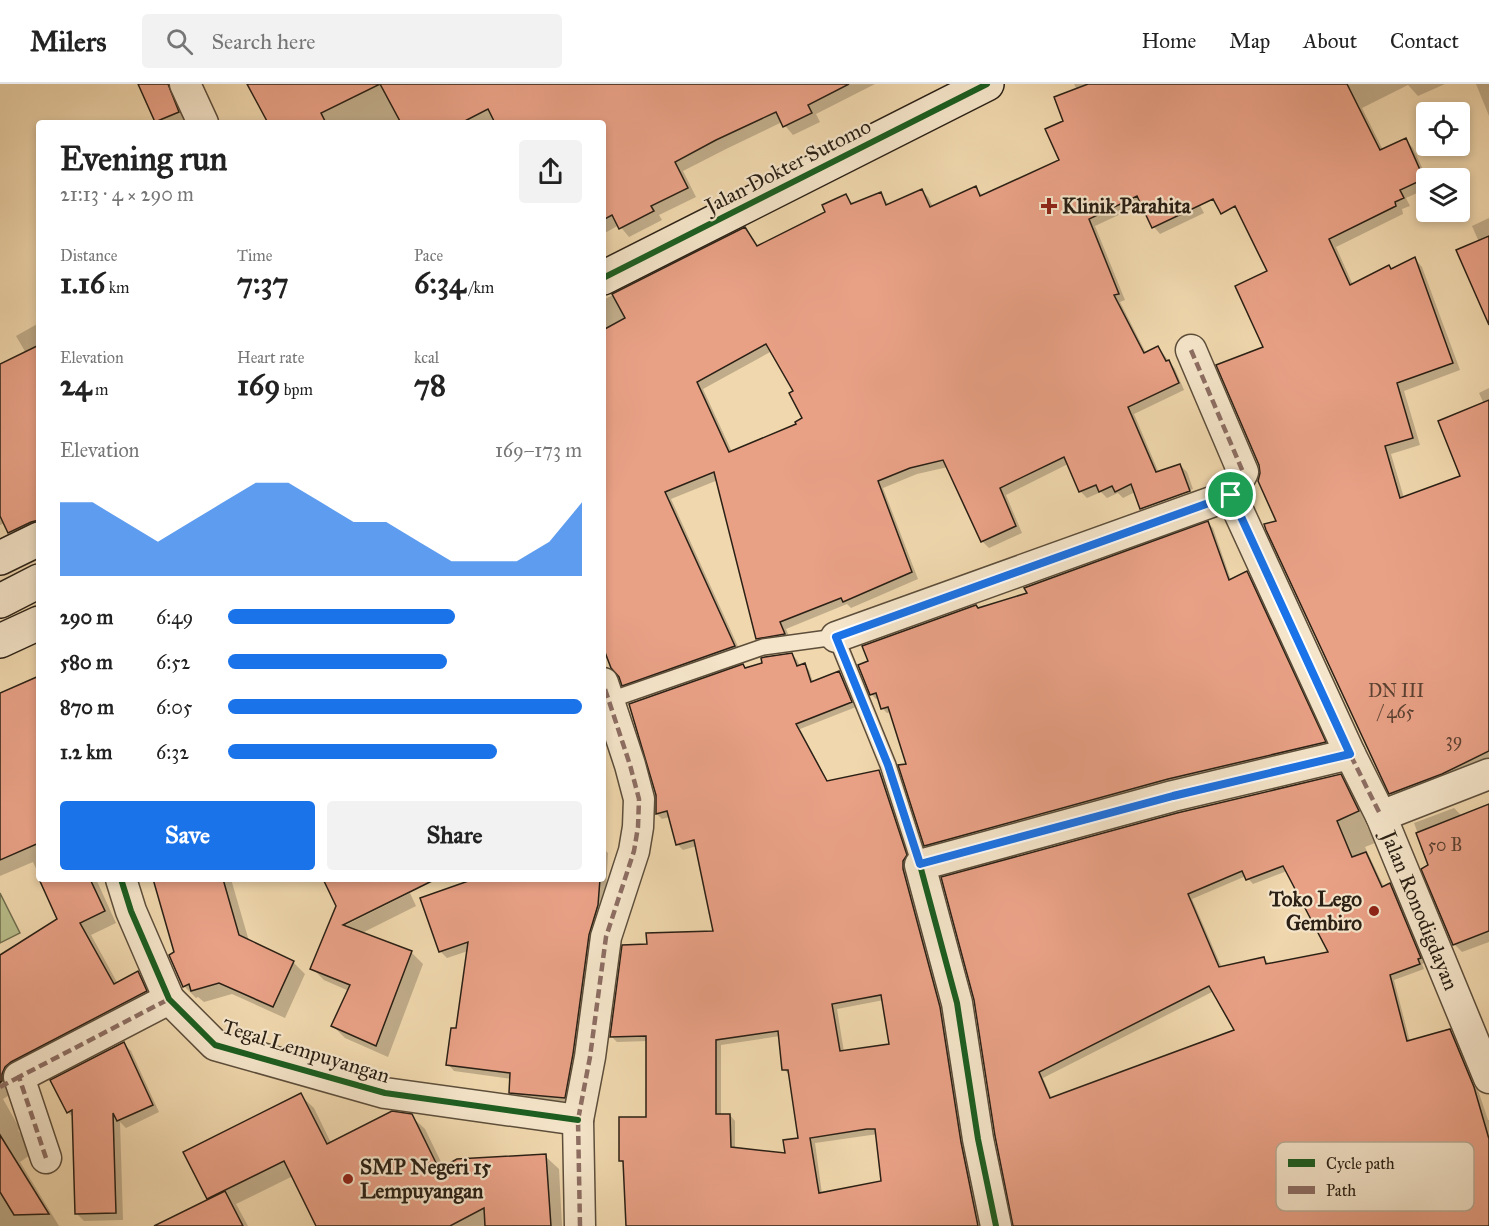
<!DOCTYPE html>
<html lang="en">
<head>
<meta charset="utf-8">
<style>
	:root { --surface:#fff; --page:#f2f2f2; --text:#222; --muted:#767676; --line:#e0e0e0; --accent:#1a73e8 }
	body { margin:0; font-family:"IM FELL Great Primer",serif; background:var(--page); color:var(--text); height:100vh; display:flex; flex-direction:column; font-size:22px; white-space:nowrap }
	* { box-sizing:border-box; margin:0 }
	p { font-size:20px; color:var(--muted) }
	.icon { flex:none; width:33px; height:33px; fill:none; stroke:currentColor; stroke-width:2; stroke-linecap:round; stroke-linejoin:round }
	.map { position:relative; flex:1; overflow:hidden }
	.details { position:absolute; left:36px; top:36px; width:570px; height:762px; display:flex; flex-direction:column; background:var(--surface); border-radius:6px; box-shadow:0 3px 9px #0003 }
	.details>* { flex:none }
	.buttons { position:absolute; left:1416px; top:18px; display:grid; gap:12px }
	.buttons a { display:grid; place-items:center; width:54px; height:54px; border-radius:6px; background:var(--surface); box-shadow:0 3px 9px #0003; font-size:30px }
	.pin { position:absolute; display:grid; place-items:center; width:51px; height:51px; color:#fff; margin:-26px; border:3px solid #fff; border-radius:50%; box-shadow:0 2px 6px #0007 }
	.round { display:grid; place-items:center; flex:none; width:63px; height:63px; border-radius:6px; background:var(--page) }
	.head { display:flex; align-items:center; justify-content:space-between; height:102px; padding:0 24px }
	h1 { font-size:33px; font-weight:700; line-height:45px }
	.metrics { display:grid; grid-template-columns:repeat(3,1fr); gap:9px; height:102px; padding:6px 24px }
	.metrics div { display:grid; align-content:center }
	.metrics b { font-size:30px; font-weight:700 }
	.metrics small { font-size:16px; font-weight:400 }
	.metrics p { font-size:16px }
	.chart { height:168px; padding:12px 24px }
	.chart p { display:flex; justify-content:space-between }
	.chart svg { width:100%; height:108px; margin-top:6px; fill:var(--accent); opacity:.7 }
	.button { display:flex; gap:12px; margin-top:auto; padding:12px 24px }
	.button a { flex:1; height:69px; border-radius:6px; background:var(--accent); color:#fff; font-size:24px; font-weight:700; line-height:69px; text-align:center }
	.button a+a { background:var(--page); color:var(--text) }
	ul { padding:0 24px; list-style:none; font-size:20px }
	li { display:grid; grid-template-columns:96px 72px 1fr; align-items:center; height:45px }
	li i { height:15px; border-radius:8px; background:var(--accent) }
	header { display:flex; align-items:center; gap:36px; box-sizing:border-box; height:84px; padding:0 30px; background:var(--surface); border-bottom:2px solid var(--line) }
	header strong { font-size:28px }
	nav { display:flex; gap:33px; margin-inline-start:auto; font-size:21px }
	.search { width:420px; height:54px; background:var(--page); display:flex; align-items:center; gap:15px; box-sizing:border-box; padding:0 21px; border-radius:6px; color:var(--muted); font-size:22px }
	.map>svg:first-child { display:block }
	.green { fill:#b8be8b; stroke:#716f50; stroke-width:1.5 }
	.shadow { fill:#0003; fill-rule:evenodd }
	.building { fill:#e9a186; stroke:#2a2015; stroke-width:1.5; fill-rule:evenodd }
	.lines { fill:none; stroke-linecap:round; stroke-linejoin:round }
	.service-casing { stroke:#5c4e3b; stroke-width:18 }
	.minor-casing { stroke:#5c4e3b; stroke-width:33 }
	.secondary-casing { stroke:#2a2015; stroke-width:36 }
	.service { stroke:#f5e5ca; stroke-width:15 }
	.minor { stroke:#f5e5ca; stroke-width:30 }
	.secondary { stroke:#f5e5ca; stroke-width:33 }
	.quiet { stroke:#8d6e63; stroke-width:4.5; stroke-dasharray:9 4.5; stroke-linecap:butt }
	.cycleway-casing { stroke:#f5e5ca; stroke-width:10 }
	.cycleway { stroke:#1b5e20; stroke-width:6 }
	.route-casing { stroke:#fff; stroke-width:12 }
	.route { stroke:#1a73e8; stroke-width:8 }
	.poi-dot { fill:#8f2418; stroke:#f5e5ca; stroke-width:2 }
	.labels { text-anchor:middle; stroke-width:4.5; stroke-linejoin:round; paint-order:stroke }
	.number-label { font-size:18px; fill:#5a4031 }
	.street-label { font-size:21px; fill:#2a2015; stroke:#f5e5ca }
	.poi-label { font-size:21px; font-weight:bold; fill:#2a2015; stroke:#f5e5ca; text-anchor:start }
	.key { fill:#f5e5ca; stroke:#b8aa94; stroke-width:1.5 }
	.key-label { font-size:16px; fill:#2a2015 }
</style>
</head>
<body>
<header>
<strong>Milers</strong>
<div class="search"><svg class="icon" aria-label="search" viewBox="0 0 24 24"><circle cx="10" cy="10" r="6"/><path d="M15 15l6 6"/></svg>Search here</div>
<nav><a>Home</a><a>Map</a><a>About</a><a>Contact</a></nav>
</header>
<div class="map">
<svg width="1489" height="1142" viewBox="0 0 1489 1142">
	<rect width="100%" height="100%" fill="#f0d7ad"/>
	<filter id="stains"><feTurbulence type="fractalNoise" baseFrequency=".00333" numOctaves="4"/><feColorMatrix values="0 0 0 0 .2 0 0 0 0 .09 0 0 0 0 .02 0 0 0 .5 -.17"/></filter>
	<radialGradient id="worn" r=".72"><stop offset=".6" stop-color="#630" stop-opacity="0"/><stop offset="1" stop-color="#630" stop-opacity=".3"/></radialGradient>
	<!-- green -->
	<path class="green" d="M 0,809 L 20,849 L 0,859 Z"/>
	<!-- shadow -->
	<g class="shadow">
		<path d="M 139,0 L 176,0 L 185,35 L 177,39 L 158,39 Z"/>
		<path d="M 248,0 L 875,0 L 816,30 L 820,38 L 793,51 L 782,38 L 726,65 L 683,87 L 696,113 L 659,131 L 662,136 L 629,153 L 619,141 L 603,150 L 603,39 L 269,39 Z"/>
		<path d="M 1074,0 L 1135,0 L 1204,129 L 1160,150 L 1154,143 L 1142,120 L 1095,142 L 1125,216 L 1120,218 L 1146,269 L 1158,263 L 1175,285 L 1184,306 L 1134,330 L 1159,389 L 1180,381 L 1187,388 L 1193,405 L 1143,423 L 1143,426 L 1194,408 L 1196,414 L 1148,431 L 1141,425 L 1135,408 L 1123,414 L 1118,409 L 1107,414 L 1101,408 L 1087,414 L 1080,407 L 1068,380 L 1006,411 L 1022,449 L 989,464 L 982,457 L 948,383 L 917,390 L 883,404 L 918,495 L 851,524 L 847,520 L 786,545 L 791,557 L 764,561 L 757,554 L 718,396 L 671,415 L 741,569 L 630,608 L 623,601 L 603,559 L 603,216 L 745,145 L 758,163 L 827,128 L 845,111 L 854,121 L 880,109 L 889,121 L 921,106 L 928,113 L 933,123 L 975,103 L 983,112 L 1061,77 L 1065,37 L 1077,6 ZM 772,267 L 795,308 L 805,335 L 798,340 L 732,368 L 703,305 Z"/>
		<path d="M 1187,0 L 1445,0 L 1418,12 L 1408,1 L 1362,24 L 1383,66 L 1406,56 L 1413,64 L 1427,94 L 1426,105 L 1406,114 L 1410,122 L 1402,125 L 1403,130 L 1336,163 L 1353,201 L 1389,183 L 1392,186 L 1415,175 L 1422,183 L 1460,286 L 1404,307 L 1420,361 L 1391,370 L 1404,414 L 1462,393 L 1484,320 L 1479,309 L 1489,304 L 1489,678 L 1398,717 L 1391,709 L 1278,438 L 1262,389 L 1269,188 Z"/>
		<path d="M 1476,0 L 1489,0 L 1489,32 Z"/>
		<path d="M 1489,134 L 1489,237 L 1479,158 L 1472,142 Z"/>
		<path d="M 39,239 L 39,438 L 16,450 L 5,439 L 0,441 L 0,282 L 26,269 L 16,252 Z"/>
		<path d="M 1208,439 L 1213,444 L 1231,496 L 1247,489 L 1251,494 L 1329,663 L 930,766 L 925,761 L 908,681 L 891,628 L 887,629 L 882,624 L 879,614 L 876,615 L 871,610 L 979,525 L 1029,510 Z"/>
		<path d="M 792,570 L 797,576 L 800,582 L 804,581 L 809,586 L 813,598 L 839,589 L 844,594 L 856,623 L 800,645 L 828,698 L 879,687 L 884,693 L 911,777 L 945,929 L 982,1142 L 628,1142 L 625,1081 L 620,1076 L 648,1035 L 648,957 L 617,958 L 612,953 L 648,861 L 715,848 L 697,762 L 683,766 L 677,760 L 670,733 L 662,735 L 657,730 L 657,710 L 743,582 L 747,586 ZM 884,916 L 891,961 L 844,968 L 837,925 ZM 780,952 L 784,985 L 789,991 L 799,1056 L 787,1071 L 735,1065 L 735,1037 L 730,1031 L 721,1031 L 721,961 ZM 878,1050 L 883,1099 L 822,1110 L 815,1059 Z"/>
		<path d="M 39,594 L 39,791 L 33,778 L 0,792 L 0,610 Z"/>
		<path d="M 1340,692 L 1346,697 L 1375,759 L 1365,763 L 1384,803 L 1390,801 L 1395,806 L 1425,879 L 1422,880 L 1424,885 L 1394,896 L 1410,958 L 1450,947 L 1455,952 L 1479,1009 L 1488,1036 L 1489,1036 L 1489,1142 L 1014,1142 L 976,916 ZM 1287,787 L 1330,869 L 1269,880 L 1264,874 L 1222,884 L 1192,815 L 1246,792 L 1253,800 ZM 1214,907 L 1236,947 L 1052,1015 L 1043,994 Z"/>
		<path d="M 1489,722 L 1489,858 L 1462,868 L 1454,860 L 1430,782 L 1414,739 L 1454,724 L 1462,732 Z"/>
		<path d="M 603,764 L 608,769 L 605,828 L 571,1021 L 517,1015 L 510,1008 L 511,995 L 454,987 L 448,980 L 458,946 L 468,867 L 447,874 L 440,867 L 478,795 L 603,795 Z"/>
		<path d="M 41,795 L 96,795 L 116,839 L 91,851 L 118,900 L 138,889 L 150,901 L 158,919 L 3,1015 L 20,1045 L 18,1046 L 33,1069 L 20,1078 L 59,1142 L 0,1142 L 0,935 L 59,836 Z"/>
		<path d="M 155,795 L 231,795 L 249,857 L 293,878 L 305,890 L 285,934 L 232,910 L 204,918 L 198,913 L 196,914 L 184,902 Z"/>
		<path d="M 325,795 L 403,795 L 346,838 L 346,841 L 410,809 L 416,822 L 362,849 L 411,868 L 423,880 L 388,973 L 345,954 L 333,942 L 349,907 L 324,896 L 312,884 L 338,821 Z"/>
		<path d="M 124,960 L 131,967 L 159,1028 L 126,1044 L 120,1038 L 123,1136 L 84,1137 L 76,1129 L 74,1034 L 68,1028 L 52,997 Z"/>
		<path d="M 300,1011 L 314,1024 L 331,1059 L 411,1032 L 425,1045 L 444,1084 L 545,1072 L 559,1085 L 562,1142 L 318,1142 L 293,1092 L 236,1120 L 248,1142 L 171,1142 L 210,1116 L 185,1069 Z"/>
	</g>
	<!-- building -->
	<g class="building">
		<path d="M 138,0 L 168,0 L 179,28 L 155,38 Z"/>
		<path d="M 247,0 L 849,0 L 808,21 L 812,29 L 783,43 L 776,28 L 716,56 L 675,78 L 688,104 L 651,122 L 654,127 L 619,145 L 612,131 L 603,136 L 603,39 L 495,39 L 488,25 L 461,39 L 401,39 L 380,0 L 321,29 L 326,39 L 268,39 Z"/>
		<path d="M 1088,0 L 1347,0 L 1380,66 L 1406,54 L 1424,95 L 1400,106 L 1404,114 L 1395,118 L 1396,122 L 1329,155 L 1350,201 L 1389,181 L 1391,185 L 1415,173 L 1453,279 L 1397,299 L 1413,354 L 1385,362 L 1400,414 L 1460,392 L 1438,337 L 1489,316 L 1489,667 L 1442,690 L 1389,710 L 1266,446 L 1264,440 L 1276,437 L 1258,397 L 1260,389 L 1259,381 L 1216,281 L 1263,263 L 1235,202 L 1267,187 L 1235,122 L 1221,130 L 1213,115 L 1152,144 L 1137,112 L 1089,135 L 1119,210 L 1114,211 L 1144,269 L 1158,262 L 1166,277 L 1169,276 L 1179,299 L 1128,323 L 1156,388 L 1180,380 L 1190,407 L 1140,425 L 1131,400 L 1115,408 L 1112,402 L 1099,408 L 1096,401 L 1079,408 L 1064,373 L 1000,404 L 1016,442 L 981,458 L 943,376 L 910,384 L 878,397 L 912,488 L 843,518 L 841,514 L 780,538 L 785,550 L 756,555 L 714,388 L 665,408 L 735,562 L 622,602 L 619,593 L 611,584 L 603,563 L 603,246 L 625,234 L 612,210 L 745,143 L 757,162 L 825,128 L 822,121 L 846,110 L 851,120 L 881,108 L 886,121 L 922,105 L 930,123 L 976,102 L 980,112 L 1059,76 L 1045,45 L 1063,37 L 1054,13 ZM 766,260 L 793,307 L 789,309 L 802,334 L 795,338 L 796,340 L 729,368 L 697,298 Z"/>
		<path d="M 1489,152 L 1489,241 L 1456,166 Z"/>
		<path d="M 39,261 L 39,436 L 31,438 L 8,449 L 0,432 L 0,280 Z"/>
		<path d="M 1208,437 L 1229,496 L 1247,487 L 1326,658 L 1168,695 L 924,762 L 898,681 L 906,680 L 888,623 L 881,625 L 876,609 L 870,611 L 858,581 L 868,577 L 862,562 L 976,521 L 978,524 L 1027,509 L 1024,504 Z"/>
		<path d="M 792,569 L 797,582 L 805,579 L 811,598 L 839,587 L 852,618 L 796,640 L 827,697 L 879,686 L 907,771 L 903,777 L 903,785 L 940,923 L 961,1058 L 978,1142 L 626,1142 L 623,1077 L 619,1077 L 619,1033 L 646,1033 L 646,952 L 610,953 L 622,861 L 647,860 L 646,849 L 713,847 L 694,756 L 676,761 L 667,727 L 656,730 L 656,711 L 629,620 L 743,580 L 745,584 L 762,579 L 761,574 L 765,573 ZM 881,911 L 889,960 L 840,967 L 832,920 ZM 778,947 L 782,986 L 788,986 L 798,1054 L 783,1056 L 785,1069 L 731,1063 L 730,1030 L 716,1030 L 716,956 ZM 867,1045 L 875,1045 L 881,1097 L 819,1109 L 810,1054 Z"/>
		<path d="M 39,592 L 39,759 L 0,776 L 0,609 Z"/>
		<path d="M 1341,690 L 1359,727 L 1337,737 L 1352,773 L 1366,768 L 1382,803 L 1390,799 L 1421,874 L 1418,875 L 1420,880 L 1390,891 L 1407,957 L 1450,945 L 1474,1003 L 1489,1055 L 1489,1142 L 1013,1142 L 995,1052 L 974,916 L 941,793 L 1177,729 ZM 1283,782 L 1328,868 L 1266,880 L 1264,873 L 1219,883 L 1188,810 L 1242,787 L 1246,796 ZM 1209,902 L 1234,946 L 1050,1014 L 1039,988 Z"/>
		<path d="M 1489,720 L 1489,847 L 1453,861 L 1421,785 L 1428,781 L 1416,749 Z"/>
		<path d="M 39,795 L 90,795 L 105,827 L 80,839 L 114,900 L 138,887 L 147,907 L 11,978 L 5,983 L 2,990 L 2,997 L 0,999 L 0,871 L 57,835 Z"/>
		<path d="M 153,795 L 223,795 L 239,851 L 294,877 L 273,923 L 219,899 L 191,907 L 189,900 L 183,903 L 169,871 L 174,868 Z"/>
		<path d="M 323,795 L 436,795 L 343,841 L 412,867 L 376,962 L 331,942 L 350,901 L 310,885 L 336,822 Z"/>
		<path d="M 474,795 L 600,795 L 598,821 L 589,851 L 573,970 L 565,1014 L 509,1009 L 510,989 L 446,981 L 451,944 L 456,944 L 468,858 L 439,868 L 420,814 Z"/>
		<path d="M 124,958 L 153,1021 L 117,1037 L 113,1029 L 116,1129 L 75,1130 L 72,1026 L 67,1029 L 50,996 Z"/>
		<path d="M 301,1009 L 327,1060 L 392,1027 L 412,1030 L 439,1085 L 457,1075 L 546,1070 L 551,1142 L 485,1142 L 484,1124 L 450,1142 L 316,1142 L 284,1077 L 207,1115 L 183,1068 Z"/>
		<path d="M 0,1051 L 49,1130 L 14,1131 L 0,1108 Z"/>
		<path d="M 225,1107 L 243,1142 L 154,1142 Z"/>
	</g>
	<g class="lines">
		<!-- service casing -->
		<g class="service-casing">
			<path id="service" d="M 610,616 L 763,563 L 836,553 L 888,681 L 920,781"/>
		</g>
		<!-- minor casing -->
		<g class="minor-casing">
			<g id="minor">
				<path d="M 185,0 L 203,39"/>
				<path d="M 1191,266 L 1243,388 L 1231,411 L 1350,670 L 1381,732"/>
				<path d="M 836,553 L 1231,411"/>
				<path id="s1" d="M 1489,690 L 1381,732 L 1489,994"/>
				<path d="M 121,795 L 131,827 L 169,915 L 215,961 L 385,1009 L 578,1036"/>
				<path d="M 46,1074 L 19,993 L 169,915"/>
				<path d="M 580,1142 L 578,1036 L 590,973 L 606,853 L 634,767 L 638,743 L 639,715 L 630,681 L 603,599"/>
				<path d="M 996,1142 L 978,1055 L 957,919 L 920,781 L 1173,712 L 1350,670"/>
			</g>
		</g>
		<!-- secondary casing -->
		<g class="secondary-casing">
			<g id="secondary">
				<path d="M 603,194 L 987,0"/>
				<path d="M 0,474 L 39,455"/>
				<path d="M 0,517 L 39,497"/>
				<path d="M 0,557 L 39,539"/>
			</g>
		</g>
		<!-- service -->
		<use href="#service" class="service"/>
		<!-- minor -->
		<use href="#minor" class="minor"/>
		<!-- secondary -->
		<use href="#secondary" class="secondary"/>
		<!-- quiet -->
		<g class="quiet">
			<path d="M 1191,266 L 1243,388 L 1231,411 L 1350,670 L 1381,732"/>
			<path d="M 836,553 L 1231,411"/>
			<path d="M 0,1003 L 19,993"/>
			<path d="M 46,1074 L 19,993 L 169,915"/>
			<path d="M 580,1142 L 578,1036 L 590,973 L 606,853 L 634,767 L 638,743 L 639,715 L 630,681 L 603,599"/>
		</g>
		<!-- cycleway casing -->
		<g class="cycleway-casing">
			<g id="cycleway">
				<path d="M 603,194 L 987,0"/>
				<path d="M 121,795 L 131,827 L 169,915 L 215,961 L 385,1009 L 578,1036"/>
				<path d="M 996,1142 L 978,1055 L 957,919 L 920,781 L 1173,712 L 1350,670"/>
			</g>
		</g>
		<!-- cycleway -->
		<use href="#cycleway" class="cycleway"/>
	</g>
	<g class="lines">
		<!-- route casing -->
		<g class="route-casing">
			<path id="route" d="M 1231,411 L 1350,670 L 1173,712 L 920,780 L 888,681 L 836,553 Z"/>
		</g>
		<!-- route -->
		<use href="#route" class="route"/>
	</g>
	<!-- markers -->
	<g class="poi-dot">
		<path d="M1046 113h6v6h6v6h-6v6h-6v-6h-6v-6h6z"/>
		<circle cx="1374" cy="827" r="6"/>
		<circle cx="348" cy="1095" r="6"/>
	</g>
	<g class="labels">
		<!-- number labels -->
		<g class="number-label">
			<text x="1396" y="613">DN III<tspan x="1396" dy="21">/ 465</tspan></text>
			<text x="1454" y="662">39</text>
			<text x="1445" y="767">50 B</text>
		</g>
		<!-- street labels -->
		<g class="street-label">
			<text transform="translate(788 82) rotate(-27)" y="7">Jalan Dokter Sutomo</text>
			<text dy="7" stroke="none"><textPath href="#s1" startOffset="218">Jalan Ronodigdayan</textPath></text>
			<text transform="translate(306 967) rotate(17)" y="7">Tegal Lempuyangan</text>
		</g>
		<!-- poi labels -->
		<g class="poi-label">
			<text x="1062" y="129">Klinik Parahita</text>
			<text x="1362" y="822" text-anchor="end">Toko Lego<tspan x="1362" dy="24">Gembiro</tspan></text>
			<text x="360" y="1090">SMP Negeri 15<tspan x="360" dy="24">Lempuyangan</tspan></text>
		</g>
	</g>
	<!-- legend -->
	<rect x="1276" y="1058" width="198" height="69" rx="9" class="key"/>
	<rect x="1288" y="1075" width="27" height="8" fill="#1b5e20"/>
	<rect x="1288" y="1102" width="27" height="8" fill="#8d6e63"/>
	<g class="key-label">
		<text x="1326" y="1085">Cycle path</text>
		<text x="1326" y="1112">Path</text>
	</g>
	<rect width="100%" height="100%" filter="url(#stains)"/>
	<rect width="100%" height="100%" fill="url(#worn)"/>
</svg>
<div class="buttons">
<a><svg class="icon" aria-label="locate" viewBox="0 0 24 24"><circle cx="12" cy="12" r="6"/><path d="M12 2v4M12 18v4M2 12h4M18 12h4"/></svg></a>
<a><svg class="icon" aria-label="layers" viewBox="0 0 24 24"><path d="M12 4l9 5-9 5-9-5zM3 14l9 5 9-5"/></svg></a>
</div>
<div class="pin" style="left:1231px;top:411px;background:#1e9e55"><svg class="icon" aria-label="arrive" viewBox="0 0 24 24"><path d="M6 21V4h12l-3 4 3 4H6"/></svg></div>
<section class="details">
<div class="head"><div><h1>Evening run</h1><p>21:13 · 4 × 290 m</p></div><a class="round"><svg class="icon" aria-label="share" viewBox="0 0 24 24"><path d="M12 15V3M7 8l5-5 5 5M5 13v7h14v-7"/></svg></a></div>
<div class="metrics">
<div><p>Distance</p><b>1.16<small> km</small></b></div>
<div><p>Time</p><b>7:37</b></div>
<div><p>Pace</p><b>6:34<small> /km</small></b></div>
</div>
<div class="metrics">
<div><p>Elevation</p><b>24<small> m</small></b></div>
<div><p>Heart rate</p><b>169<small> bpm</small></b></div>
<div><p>kcal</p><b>78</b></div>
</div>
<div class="chart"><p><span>Elevation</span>169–173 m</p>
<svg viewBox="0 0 160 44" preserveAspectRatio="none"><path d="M0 44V14L10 14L20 22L30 30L40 22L50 14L60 6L70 6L80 14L90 22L100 22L110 30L120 38L130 38L140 38L150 30L160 14V44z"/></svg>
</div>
<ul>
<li><b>290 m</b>6:49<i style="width:64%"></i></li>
<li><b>580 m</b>6:52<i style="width:62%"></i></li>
<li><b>870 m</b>6:05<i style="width:100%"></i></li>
<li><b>1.2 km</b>6:32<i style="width:76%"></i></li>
</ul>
<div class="button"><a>Save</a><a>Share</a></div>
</section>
</div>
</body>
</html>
